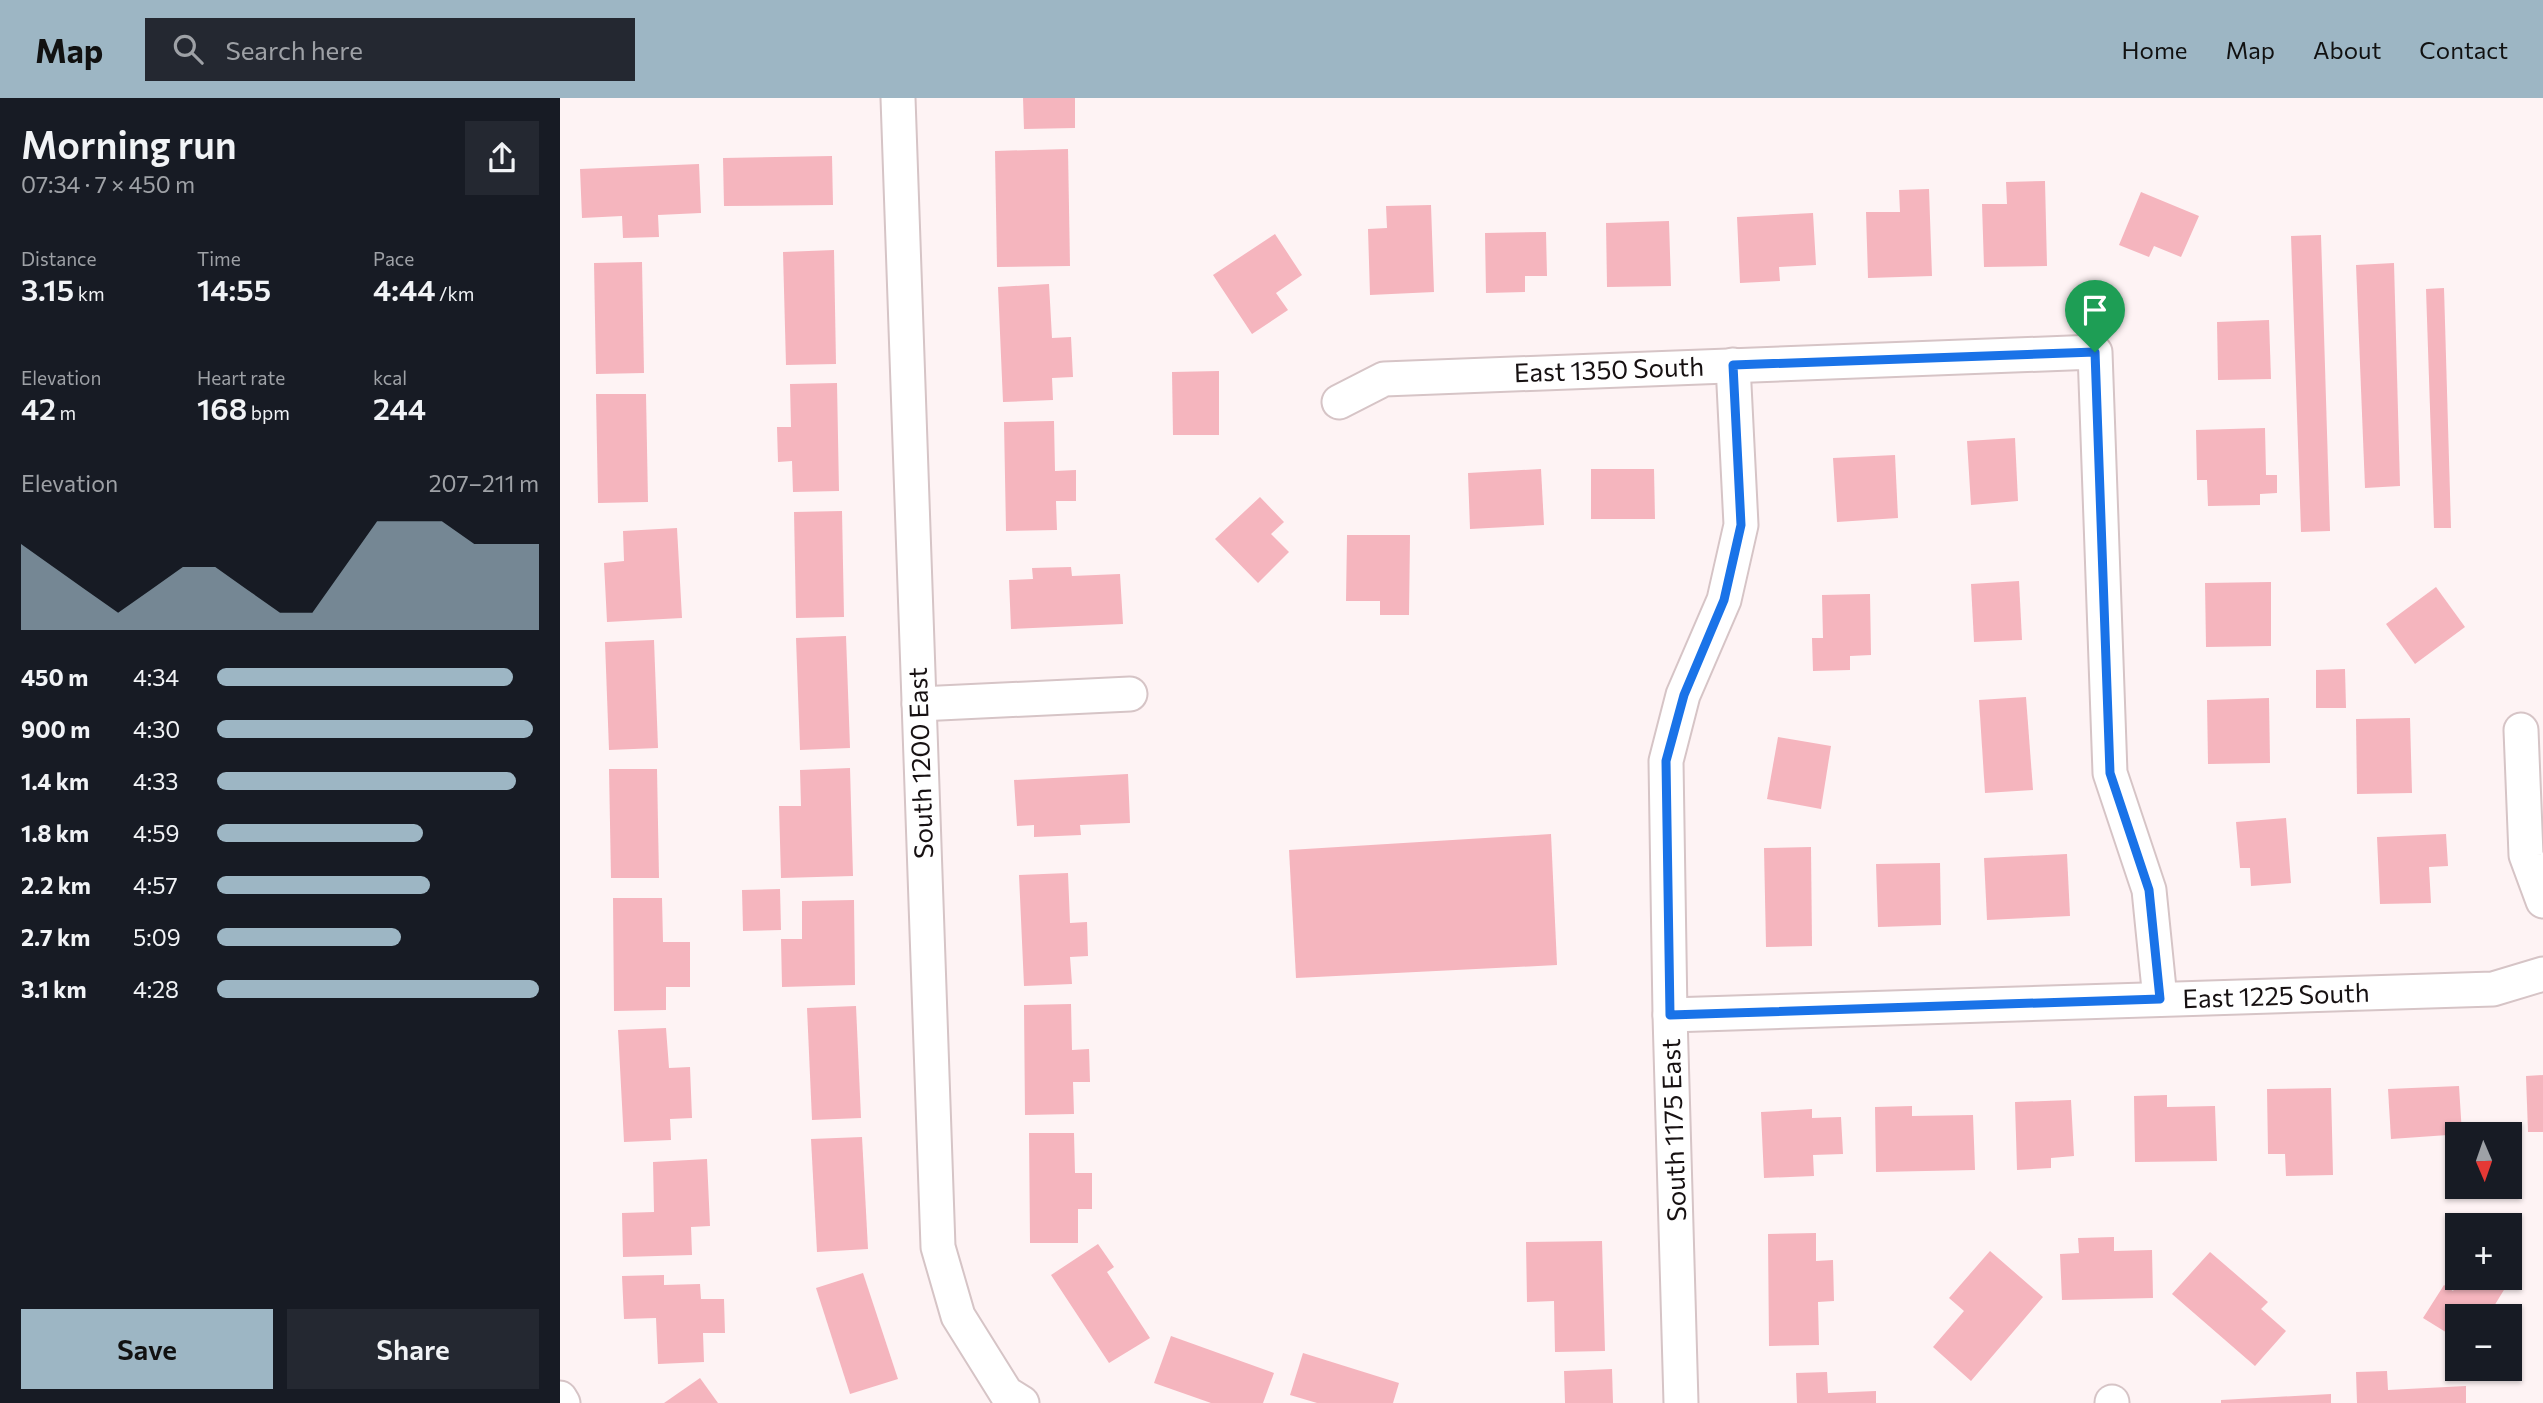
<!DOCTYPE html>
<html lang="en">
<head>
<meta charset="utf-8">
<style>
	:root { --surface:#171b24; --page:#242831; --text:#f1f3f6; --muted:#9ea1a6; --accent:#9db6c4 }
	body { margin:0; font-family:Commissioner,sans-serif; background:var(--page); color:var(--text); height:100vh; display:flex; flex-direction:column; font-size:26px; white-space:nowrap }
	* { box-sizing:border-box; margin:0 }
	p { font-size:23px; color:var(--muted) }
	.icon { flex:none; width:38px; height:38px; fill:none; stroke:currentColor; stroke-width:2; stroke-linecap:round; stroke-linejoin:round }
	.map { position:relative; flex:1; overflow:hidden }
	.panel { display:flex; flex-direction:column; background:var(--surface); width:560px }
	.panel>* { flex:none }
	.needle { width:46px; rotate:178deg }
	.tools { position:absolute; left:1885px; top:1024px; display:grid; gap:14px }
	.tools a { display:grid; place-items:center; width:77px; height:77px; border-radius:0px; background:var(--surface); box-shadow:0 2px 5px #0004; font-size:35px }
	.pin { position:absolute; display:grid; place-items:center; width:60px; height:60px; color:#fff; margin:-72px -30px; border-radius:50% 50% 50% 0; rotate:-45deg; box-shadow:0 0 7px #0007 }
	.pin .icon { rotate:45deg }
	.round { display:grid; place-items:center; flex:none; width:74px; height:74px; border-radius:0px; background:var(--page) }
	.head { display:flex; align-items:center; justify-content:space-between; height:119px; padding:0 21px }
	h1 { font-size:38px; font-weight:600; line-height:52px }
	.figures { display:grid; grid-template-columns:repeat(3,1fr); gap:10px; height:119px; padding:7px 21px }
	.figures div { display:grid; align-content:center }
	.figures b { font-size:30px; font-weight:600 }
	.figures small { font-size:19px; font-weight:400 }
	.figures p { font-size:19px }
	.chart { height:196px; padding:14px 21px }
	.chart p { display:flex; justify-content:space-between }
	.chart svg { width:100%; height:126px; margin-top:7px; fill:var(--accent); opacity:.7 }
	.cta { display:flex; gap:14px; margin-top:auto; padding:14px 21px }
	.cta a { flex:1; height:80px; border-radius:0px; background:var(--accent); color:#111; font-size:28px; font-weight:600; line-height:80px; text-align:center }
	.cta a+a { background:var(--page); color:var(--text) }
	ul { padding:0 21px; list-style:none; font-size:23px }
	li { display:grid; grid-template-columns:112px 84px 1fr; align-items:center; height:52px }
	li i { height:18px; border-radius:9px; background:var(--accent) }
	header { display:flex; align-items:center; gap:42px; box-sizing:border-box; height:98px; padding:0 35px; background:var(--accent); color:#111 }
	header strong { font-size:33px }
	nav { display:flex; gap:38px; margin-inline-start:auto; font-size:24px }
	.search { width:490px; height:63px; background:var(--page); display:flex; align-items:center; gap:18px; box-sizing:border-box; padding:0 24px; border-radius:0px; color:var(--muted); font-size:26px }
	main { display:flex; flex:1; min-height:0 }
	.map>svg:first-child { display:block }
	.building { fill:#f5b5be }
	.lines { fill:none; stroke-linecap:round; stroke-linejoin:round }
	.street-casing { stroke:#d6c4c6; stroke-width:37 }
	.street { stroke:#fff; stroke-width:33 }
	.route-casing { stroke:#fff; stroke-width:14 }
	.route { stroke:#1a73e8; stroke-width:9 }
	.labels { text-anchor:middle; stroke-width:7; stroke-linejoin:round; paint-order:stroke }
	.street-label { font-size:26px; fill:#171112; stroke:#fff }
</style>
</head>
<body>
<header>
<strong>Map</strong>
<div class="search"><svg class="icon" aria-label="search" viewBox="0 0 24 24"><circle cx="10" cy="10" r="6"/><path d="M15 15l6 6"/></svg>Search here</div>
<nav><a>Home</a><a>Map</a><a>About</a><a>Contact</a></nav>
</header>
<main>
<section class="panel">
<div class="head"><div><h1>Morning run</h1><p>07:34 · 7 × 450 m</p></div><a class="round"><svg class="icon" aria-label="share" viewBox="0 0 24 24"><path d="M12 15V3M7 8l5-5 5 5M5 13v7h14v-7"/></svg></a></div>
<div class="figures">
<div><p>Distance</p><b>3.15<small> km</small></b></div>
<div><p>Time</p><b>14:55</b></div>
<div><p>Pace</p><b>4:44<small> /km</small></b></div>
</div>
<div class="figures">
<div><p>Elevation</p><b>42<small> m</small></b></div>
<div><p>Heart rate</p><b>168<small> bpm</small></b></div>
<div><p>kcal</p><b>244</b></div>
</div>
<div class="chart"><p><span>Elevation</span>207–211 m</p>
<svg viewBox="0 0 160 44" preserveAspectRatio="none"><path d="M0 44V14L10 22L20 30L30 38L40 30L50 22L60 22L70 30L80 38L90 38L100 22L110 6L120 6L130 6L140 14L150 14L160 14V44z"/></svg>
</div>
<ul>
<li><b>450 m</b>4:34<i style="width:92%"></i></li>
<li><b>900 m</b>4:30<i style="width:98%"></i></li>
<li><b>1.4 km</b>4:33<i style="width:93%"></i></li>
<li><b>1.8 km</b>4:59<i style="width:64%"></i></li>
<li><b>2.2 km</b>4:57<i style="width:66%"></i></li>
<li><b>2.7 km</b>5:09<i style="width:57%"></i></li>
<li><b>3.1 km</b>4:28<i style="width:100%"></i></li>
</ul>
<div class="cta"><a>Save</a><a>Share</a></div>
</section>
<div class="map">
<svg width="1983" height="1305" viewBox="0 0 1983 1305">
	<rect width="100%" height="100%" fill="#fef3f4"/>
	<!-- building -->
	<g class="building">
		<path d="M 463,0 L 515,0 L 515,30 L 464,31 Z"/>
		<path d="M 508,51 L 510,168 L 437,169 L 435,53 Z"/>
		<path d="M 272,58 L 273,107 L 164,108 L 163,60 Z"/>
		<path d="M 139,66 L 141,115 L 98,117 L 99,139 L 63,140 L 62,118 L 22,120 L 20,71 Z"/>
		<path d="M 1485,83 L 1487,168 L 1424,169 L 1422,106 L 1447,106 L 1446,84 Z"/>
		<path d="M 1369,91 L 1372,178 L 1308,180 L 1306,114 L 1340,114 L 1339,92 Z"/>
		<path d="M 1581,94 L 1639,118 L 1621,159 L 1594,148 L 1589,159 L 1559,147 Z"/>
		<path d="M 871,107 L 874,194 L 810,197 L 808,131 L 827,130 L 826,108 Z"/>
		<path d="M 1253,115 L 1256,167 L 1219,169 L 1220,183 L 1180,185 L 1177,119 Z"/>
		<path d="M 1109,123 L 1111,188 L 1047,189 L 1046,125 Z"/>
		<path d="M 986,134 L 987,178 L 965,178 L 965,194 L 926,195 L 925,135 Z"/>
		<path d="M 715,136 L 742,177 L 716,195 L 728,212 L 692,236 L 653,177 Z"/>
		<path d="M 1761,137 L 1770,433 L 1741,434 L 1731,138 Z"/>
		<path d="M 274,152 L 276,266 L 226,267 L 223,154 Z"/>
		<path d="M 82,164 L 84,275 L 36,276 L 34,165 Z"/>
		<path d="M 1834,165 L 1840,388 L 1805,390 L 1796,167 Z"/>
		<path d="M 489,186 L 492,240 L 511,239 L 513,279 L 492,280 L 493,302 L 443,304 L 438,189 Z"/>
		<path d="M 1884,190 L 1891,430 L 1874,430 L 1866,191 Z"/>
		<path d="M 1709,222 L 1711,281 L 1658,282 L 1657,224 Z"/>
		<path d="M 659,273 L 659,337 L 613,337 L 612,274 Z"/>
		<path d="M 277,285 L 279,393 L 233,394 L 232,363 L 218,364 L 217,329 L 231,329 L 230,286 Z"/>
		<path d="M 36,296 L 86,296 L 88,404 L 38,405 Z"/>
		<path d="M 494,323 L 495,373 L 516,372 L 516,403 L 496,403 L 497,432 L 446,433 L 444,324 Z"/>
		<path d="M 1705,330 L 1706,377 L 1717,377 L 1717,395 L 1700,396 L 1700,407 L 1648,408 L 1647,382 L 1637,382 L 1636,332 Z"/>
		<path d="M 1455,340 L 1458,403 L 1411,407 L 1407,343 Z"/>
		<path d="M 1335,357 L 1338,420 L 1277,424 L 1273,360 Z"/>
		<path d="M 981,371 L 984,427 L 910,431 L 908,375 Z"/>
		<path d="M 1031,371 L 1094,371 L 1095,421 L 1031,421 Z"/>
		<path d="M 700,399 L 724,424 L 711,436 L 729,454 L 698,485 L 655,441 Z"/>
		<path d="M 282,413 L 284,519 L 236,520 L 234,414 Z"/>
		<path d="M 117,430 L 122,520 L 47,524 L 44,465 L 64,463 L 63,433 Z"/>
		<path d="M 787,437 L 850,437 L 849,517 L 820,517 L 820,503 L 786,503 Z"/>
		<path d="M 511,469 L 512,478 L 560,476 L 563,526 L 451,531 L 449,482 L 473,481 L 472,470 Z"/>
		<path d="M 1459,483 L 1462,542 L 1414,544 L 1411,486 Z"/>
		<path d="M 1711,484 L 1711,548 L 1646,549 L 1645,485 Z"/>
		<path d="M 1876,489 L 1905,529 L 1855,566 L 1826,526 Z"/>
		<path d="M 1310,496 L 1311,557 L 1290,558 L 1290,572 L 1253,573 L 1252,540 L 1263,540 L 1262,497 Z"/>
		<path d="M 286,538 L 290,650 L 240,652 L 236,540 Z"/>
		<path d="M 94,542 L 98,650 L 49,652 L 45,544 Z"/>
		<path d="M 1785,571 L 1786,610 L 1756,610 L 1756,572 Z"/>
		<path d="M 1466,599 L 1473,692 L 1425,695 L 1419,602 Z"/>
		<path d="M 1709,600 L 1710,665 L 1648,666 L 1647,602 Z"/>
		<path d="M 1850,620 L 1852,695 L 1797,696 L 1796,621 Z"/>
		<path d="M 1218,639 L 1271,648 L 1261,711 L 1207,701 Z"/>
		<path d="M 290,670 L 293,778 L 221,780 L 219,708 L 241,708 L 240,672 Z"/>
		<path d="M 49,671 L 97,671 L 99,780 L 51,780 Z"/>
		<path d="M 568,676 L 570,725 L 520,727 L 521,737 L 474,739 L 474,727 L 457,728 L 454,682 Z"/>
		<path d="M 1726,720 L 1731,785 L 1691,788 L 1690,770 L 1680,770 L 1676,724 Z"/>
		<path d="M 991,736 L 997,867 L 736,880 L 729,752 Z"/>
		<path d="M 1886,736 L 1888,768 L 1869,769 L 1871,805 L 1820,806 L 1817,739 Z"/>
		<path d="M 1251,749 L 1252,848 L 1206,849 L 1204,750 Z"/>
		<path d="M 1507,756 L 1510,818 L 1427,822 L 1424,760 Z"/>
		<path d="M 1380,765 L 1381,827 L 1318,829 L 1316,766 Z"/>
		<path d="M 508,775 L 510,825 L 527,824 L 528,858 L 510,859 L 512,886 L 464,888 L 459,777 Z"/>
		<path d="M 220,791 L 221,832 L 183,833 L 182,792 Z"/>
		<path d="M 53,800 L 102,800 L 103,844 L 130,844 L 130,889 L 106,889 L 106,912 L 54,913 Z"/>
		<path d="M 294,802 L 295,887 L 222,889 L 221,841 L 242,841 L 242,803 Z"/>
		<path d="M 511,906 L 512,952 L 529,951 L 530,984 L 513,984 L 514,1016 L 465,1017 L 464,907 Z"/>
		<path d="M 296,908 L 301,1020 L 252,1022 L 247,910 Z"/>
		<path d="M 106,930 L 109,970 L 130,969 L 132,1020 L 110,1021 L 111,1042 L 64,1044 L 58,932 Z"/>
		<path d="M 1983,977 L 1983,1034 L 1968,1034 L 1966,978 Z"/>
		<path d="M 1899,988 L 1902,1036 L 1831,1041 L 1828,991 Z"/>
		<path d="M 1771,990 L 1773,1077 L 1726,1078 L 1725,1056 L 1708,1056 L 1707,991 Z"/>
		<path d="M 1607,997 L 1607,1009 L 1655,1008 L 1657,1063 L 1575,1064 L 1574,998 Z"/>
		<path d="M 1511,1002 L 1514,1058 L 1491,1060 L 1491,1070 L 1457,1072 L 1455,1004 Z"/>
		<path d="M 1352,1008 L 1352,1018 L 1413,1017 L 1415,1072 L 1316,1074 L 1315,1009 Z"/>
		<path d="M 1252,1011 L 1252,1020 L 1281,1019 L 1283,1056 L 1253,1057 L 1254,1078 L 1204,1080 L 1201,1014 Z"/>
		<path d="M 469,1035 L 514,1035 L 515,1075 L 532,1075 L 532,1111 L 518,1111 L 518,1145 L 470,1145 Z"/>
		<path d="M 302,1039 L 308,1151 L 257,1154 L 251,1041 Z"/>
		<path d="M 147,1061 L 150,1128 L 131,1129 L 132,1157 L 63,1159 L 62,1115 L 94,1114 L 93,1064 Z"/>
		<path d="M 1256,1135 L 1256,1163 L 1273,1162 L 1274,1203 L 1258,1204 L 1259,1247 L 1209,1248 L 1208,1136 Z"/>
		<path d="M 1554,1139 L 1554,1153 L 1592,1152 L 1593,1200 L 1502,1202 L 1500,1156 L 1519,1155 L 1518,1140 Z"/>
		<path d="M 1042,1143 L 1045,1253 L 995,1254 L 994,1203 L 967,1204 L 966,1144 Z"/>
		<path d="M 538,1146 L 554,1169 L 547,1174 L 590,1240 L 549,1265 L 491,1177 Z"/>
		<path d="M 1430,1153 L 1483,1199 L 1411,1283 L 1373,1249 L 1404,1213 L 1389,1200 Z"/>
		<path d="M 1650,1154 L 1708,1204 L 1701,1211 L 1726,1233 L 1695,1268 L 1612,1196 Z"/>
		<path d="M 1950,1157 L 1961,1164 L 1928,1218 L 1897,1218 L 1897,1241 L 1863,1220 L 1884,1187 L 1893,1193 L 1901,1180 L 1950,1180 Z"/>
		<path d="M 303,1175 L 338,1281 L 290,1296 L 256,1190 Z"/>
		<path d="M 104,1177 L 104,1187 L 140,1186 L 141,1201 L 164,1201 L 165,1235 L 143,1235 L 144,1264 L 98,1266 L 96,1220 L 64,1221 L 62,1178 Z"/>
		<path d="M 611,1238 L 714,1275 L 703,1305 L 651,1305 L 594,1285 Z"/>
		<path d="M 743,1255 L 839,1285 L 833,1305 L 757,1305 L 730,1297 Z"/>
		<path d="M 1052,1271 L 1053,1305 L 1005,1305 L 1004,1273 Z"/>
		<path d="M 1827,1273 L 1828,1292 L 1906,1288 L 1906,1305 L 1797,1305 L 1796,1274 Z"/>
		<path d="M 1267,1274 L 1268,1295 L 1316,1293 L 1316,1305 L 1237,1305 L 1236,1275 Z"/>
		<path d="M 140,1280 L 158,1305 L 104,1305 Z"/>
		<path d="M 1771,1296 L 1771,1305 L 1661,1305 L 1661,1302 Z"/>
	</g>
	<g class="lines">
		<!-- street casing -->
		<g class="street-casing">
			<g id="street">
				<path d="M 338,0 L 378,1149 L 398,1218 L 446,1295 L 462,1305"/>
				<path d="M 779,304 L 824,281 L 1535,254 L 1550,675 L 1589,792 L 1600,901"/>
				<path d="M 359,606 L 570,596"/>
				<path d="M 1961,632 L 1966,757 L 1983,803"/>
				<path d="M 1110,917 L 1933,891 L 1983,876"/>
				<path d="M 0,1300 L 3,1305"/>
				<path d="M 1552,1304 L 1552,1305"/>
				<path d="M 1121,1305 L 1110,917 L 1106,663 L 1123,597 L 1164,502 L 1181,427 L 1173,267"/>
			</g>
		</g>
		<!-- street -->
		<use href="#street" class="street"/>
	</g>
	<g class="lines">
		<!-- route casing -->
		<g class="route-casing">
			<path id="route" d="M 1535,254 L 1550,675 L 1589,792 L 1600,901 L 1110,917 L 1106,663 L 1124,597 L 1164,502 L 1181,427 L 1173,267 Z"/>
		</g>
		<!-- route -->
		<use href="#route" class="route"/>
	</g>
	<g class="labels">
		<!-- street labels -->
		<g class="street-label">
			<text transform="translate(1049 272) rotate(-2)" y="9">East 1350 South</text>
			<text transform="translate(361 665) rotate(-92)" y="9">South 1200 East</text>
			<text transform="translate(1716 898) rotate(-2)" y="9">East 1225 South</text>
			<text transform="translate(1114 1032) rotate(-92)" y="9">South 1175 East</text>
		</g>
	</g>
</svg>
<div class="tools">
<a><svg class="needle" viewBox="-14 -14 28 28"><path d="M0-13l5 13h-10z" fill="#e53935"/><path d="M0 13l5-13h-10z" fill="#9ea1a6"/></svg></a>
<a>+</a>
<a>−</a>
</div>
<div class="pin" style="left:1535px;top:254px;background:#1e9e55"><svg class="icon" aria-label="arrive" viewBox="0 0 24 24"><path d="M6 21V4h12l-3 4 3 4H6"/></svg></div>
</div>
</main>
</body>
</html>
